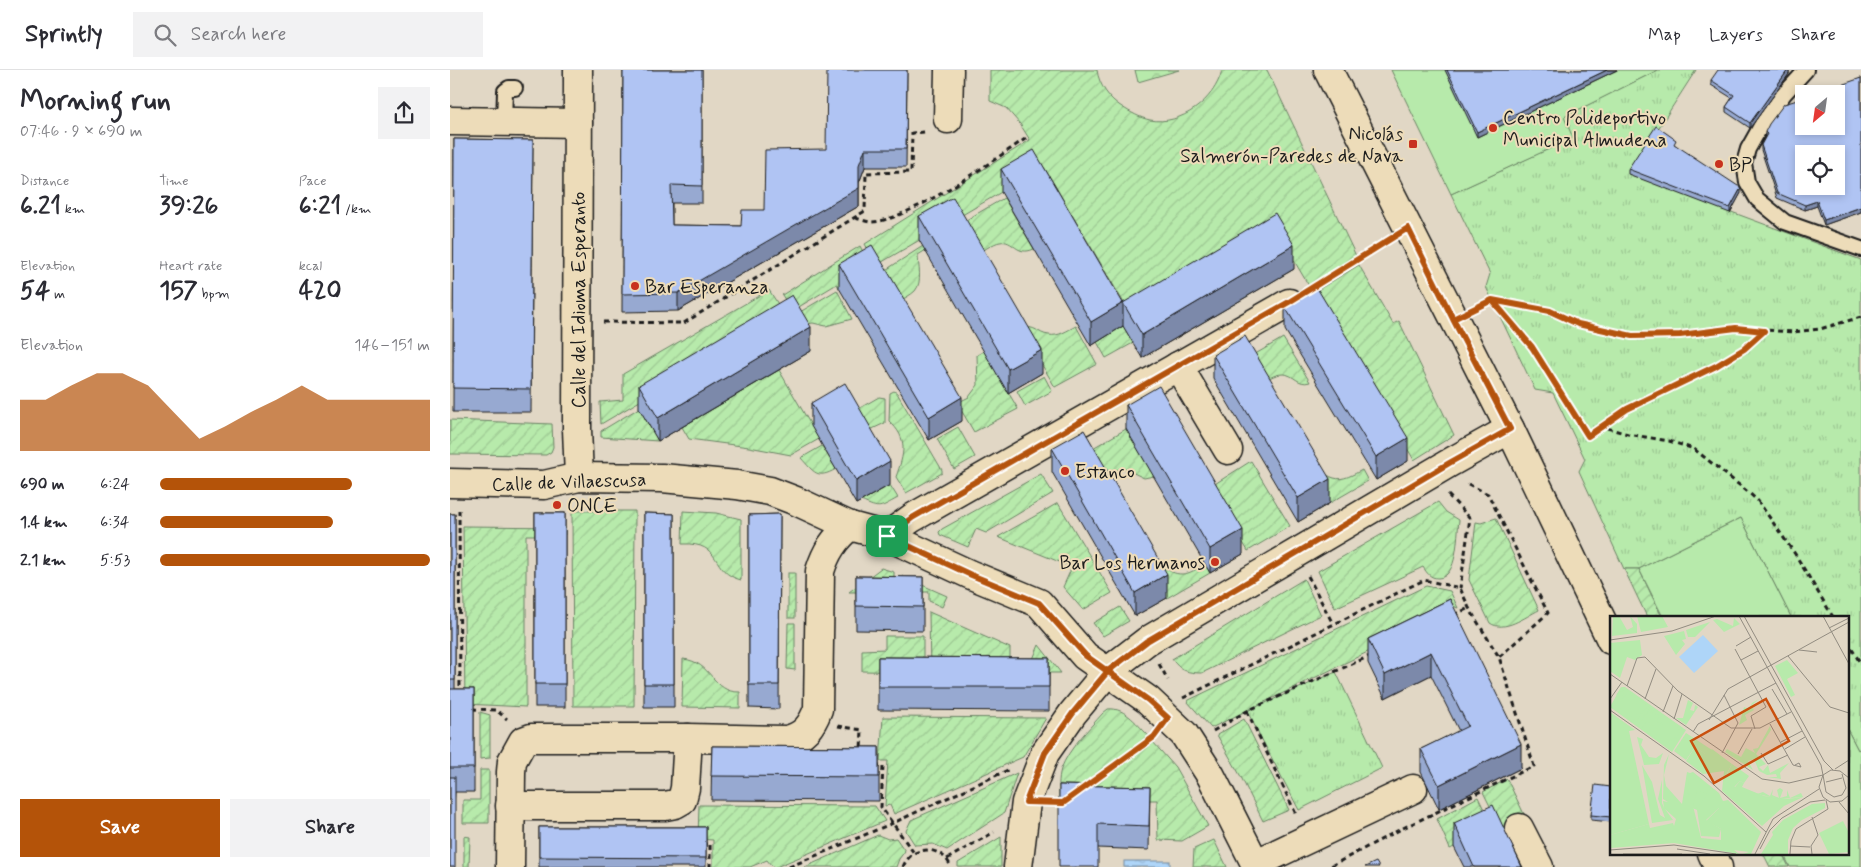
<!DOCTYPE html>
<html lang="en">
<head>
<meta charset="utf-8">
<style>
	:root { --surface:#fff; --page:#f2f2f3; --text:#2b2b33; --muted:#7c7c81; --line:#e1e1e2; --accent:#b45309 }
	body { margin:0; font-family:Mynerve,sans-serif; background:var(--page); color:var(--text); height:100vh; display:flex; flex-direction:column; font-size:19px; white-space:nowrap }
	* { box-sizing:border-box; margin:0 }
	p { font-size:16px; color:var(--muted) }
	.icon { flex:none; width:28px; height:28px; fill:none; stroke:currentColor; stroke-width:2; stroke-linecap:round; stroke-linejoin:round }
	.map { position:relative; flex:1; overflow:hidden }
	.drawer { display:flex; flex-direction:column; background:var(--surface); width:450px }
	.drawer>* { flex:none }
	.needle { width:32px; rotate:209deg }
	.buttons { position:absolute; left:1345px; top:15px; display:grid; gap:10px }
	.buttons a { display:grid; place-items:center; width:50px; height:50px; border-radius:0px; background:var(--surface); box-shadow:0 2px 8px #0003; font-size:25px }
	.pin { position:absolute; display:grid; place-items:center; width:42px; height:42px; color:#fff; margin:-21px; border-radius:10px; box-shadow:0 2px 8px #0006 }
	.round { display:grid; place-items:center; flex:none; width:52px; height:52px; border-radius:0px; background:var(--page) }
	.overview { display:flex; align-items:center; justify-content:space-between; height:85px; padding:0 20px }
	h1 { font-size:28px; font-weight:700; line-height:38px }
	.metrics { display:grid; grid-template-columns:repeat(3,1fr); gap:8px; height:85px; padding:5px 20px }
	.metrics div { display:grid; align-content:center }
	.metrics b { font-size:25px; font-weight:700 }
	.metrics small { font-size:14px; font-weight:400 }
	.metrics p { font-size:14px }
	.chart { height:140px; padding:10px 20px }
	.chart p { display:flex; justify-content:space-between }
	.chart svg { width:100%; height:90px; margin-top:5px; fill:var(--accent); opacity:.7 }
	.button { display:flex; gap:10px; margin-top:auto; padding:10px 20px }
	.button a { flex:1; height:58px; border-radius:0px; background:var(--accent); color:#fff; font-size:20px; font-weight:700; line-height:58px; text-align:center }
	.button a+a { background:var(--page); color:var(--text) }
	ul { padding:0 20px; list-style:none; font-size:16px }
	li { display:grid; grid-template-columns:80px 60px 1fr; align-items:center; height:38px }
	li i { height:12px; border-radius:6px; background:var(--accent) }
	header { display:flex; align-items:center; gap:30px; box-sizing:border-box; height:70px; padding:0 25px; background:var(--surface); border-bottom:1px solid var(--line) }
	header strong { font-size:24px }
	nav { display:flex; gap:28px; margin-inline-start:auto; font-size:18px }
	.search { width:350px; height:45px; background:var(--page); display:flex; align-items:center; gap:12px; box-sizing:border-box; padding:0 18px; border-radius:0px; color:var(--muted); font-size:19px }
	main { display:flex; flex:1; min-height:0 }
	.map>svg:first-child { display:block }
	.grass { fill:url(#grass-tufts); stroke:#6a8364 }
	.forest { fill:url(#forest-crowns); stroke:#6a8364 }
	.garden { fill:url(#garden-furrows); stroke:#6a8364 }
	.pitch { fill:#b7eaab; stroke:#6a8364 }
	.water { fill:url(#water-ripples); stroke:#748ba0 }
	.lines { fill:none; stroke-linecap:round; stroke-linejoin:round }
	.service-casing { stroke:#1c1c1c; stroke-width:18 }
	.minor-casing { stroke:#1c1c1c; stroke-width:31 }
	.path { stroke:#1c1c1c; stroke-width:3; stroke-dasharray:5 4; stroke-linecap:butt }
	.service { stroke:#eddcb9; stroke-width:14 }
	.minor { stroke:#eddcb9; stroke-width:28 }
	.wall { fill:#97a9d1; stroke:#1c1c1c }
	.shaded-wall { fill:#7b89aa; stroke:#1c1c1c }
	.building { fill:#b0c4f3; stroke:#1c1c1c; fill-rule:evenodd }
	.route-casing { stroke:#fff; stroke-width:10 }
	.route { stroke:#b45309; stroke-width:6 }
	.poi-dot { fill:#c8321e; stroke:#eddcb9; stroke-width:2 }
	.labels { text-anchor:middle; stroke-width:4; stroke-linejoin:round; paint-order:stroke }
	.poi-label { font-size:19px; fill:#1c1c1c; stroke:#eddcb9; text-anchor:start }
	.street-label { font-size:19px; fill:#1c1c1c; stroke:#eddcb9 }
	.inset-road { fill:none; stroke:#928c81; stroke-width:1 }
	.view { fill:#c9500e; fill-opacity:0.15; stroke:#c9500e; stroke-width:2.5 }
	.inset-edge { fill:none; stroke:#1c1c1c; stroke-width:2.5 }
</style>
</head>
<body>
<header>
<strong>Sprintly</strong>
<div class="search"><svg class="icon" aria-label="search" viewBox="0 0 24 24"><circle cx="10" cy="10" r="6"/><path d="M15 15l6 6"/></svg>Search here</div>
<nav><a>Map</a><a>Layers</a><a>Share</a></nav>
</header>
<main>
<section class="drawer">
<div class="overview"><div><h1>Morning run</h1><p>07:46 · 9 × 690 m</p></div><a class="round"><svg class="icon" aria-label="share" viewBox="0 0 24 24"><path d="M12 15V3M7 8l5-5 5 5M5 13v7h14v-7"/></svg></a></div>
<div class="metrics">
<div><p>Distance</p><b>6.21<small> km</small></b></div>
<div><p>Time</p><b>39:26</b></div>
<div><p>Pace</p><b>6:21<small> /km</small></b></div>
</div>
<div class="metrics">
<div><p>Elevation</p><b>54<small> m</small></b></div>
<div><p>Heart rate</p><b>157<small> bpm</small></b></div>
<div><p>kcal</p><b>420</b></div>
</div>
<div class="chart"><p><span>Elevation</span>146–151 m</p>
<svg viewBox="0 0 160 44" preserveAspectRatio="none"><path d="M0 44V19L10 19L20 12L30 6L40 6L50 12L60 25L70 38L80 32L90 25L100 19L110 12L120 19L130 19L140 19L150 19L160 19V44z"/></svg>
</div>
<ul>
<li><b>690 m</b>6:24<i style="width:71%"></i></li>
<li><b>1.4 km</b>6:34<i style="width:64%"></i></li>
<li><b>2.1 km</b>5:53<i style="width:100%"></i></li>
</ul>
<div class="button"><a>Save</a><a>Share</a></div>
</section>
<div class="map">
<svg width="1411" height="797" viewBox="0 0 1411 797">
	<defs>
		<pattern id="grass-tufts" width="24" height="20" patternUnits="userSpaceOnUse" patternTransform="scale(1.25)"><rect width="24" height="20" fill="#b7eaab"/><path d="M3 7l-1-3M5 7V3M7 7l1-3M15 17l-1-3M17 17v-4M19 17l1-3" fill="none" stroke="#9dc893"/></pattern>
		<pattern id="forest-crowns" width="20" height="18" patternUnits="userSpaceOnUse" patternTransform="scale(1.25)"><rect width="20" height="18" fill="#b7eaab"/><path d="M2 6a3 3 0 1 1 6 0M12 15a3 3 0 1 1 6 0" fill="none" stroke="#9dc893"/></pattern>
		<pattern id="garden-furrows" width="10" height="10" patternUnits="userSpaceOnUse" patternTransform="scale(1.25)"><rect width="10" height="10" fill="#b7eaab"/><path d="M-1 1l2-2M0 10L10 0M9 11l2-2" fill="none" stroke="#9dc893"/></pattern>
		<pattern id="water-ripples" width="26" height="14" patternUnits="userSpaceOnUse" patternTransform="scale(1.25)"><rect width="26" height="14" fill="#aed5f8"/><path d="M2 4q2-2 4 0t4 0M15 11q2-2 4 0t4 0" fill="none" stroke="#95b6d4"/></pattern>
	</defs>
	<rect width="100%" height="100%" fill="#e1d7c5"/>
	<filter id="ink" filterUnits="userSpaceOnUse"><feTurbulence type="fractalNoise" baseFrequency=".02" numOctaves="2"/><feDisplacementMap in="SourceGraphic" scale="10" xChannelSelector="R" yChannelSelector="G"/><feConvolveMatrix kernelMatrix="1 2 1 2 8 2 1 2 1" color-interpolation-filters="sRGB"/></filter>
	<g filter="url(#ink)">
		<!-- grass -->
		<g class="grass">
			<path d="M 1208,0 L 1246,0 L 1179,104 L 1411,190 L 1411,678 L 1408,680 L 1397,659 L 1397,547 L 1341,547 L 1291,448 L 1189,499 L 1174,499 L 1129,401 L 1135,389 L 1103,323 L 1085,320 L 1036,217 L 1040,204 L 1001,124 L 1122,68 L 1113,47 Z"/>
			<path d="M 886,602 L 932,698 L 849,740 L 797,641 Z"/>
		</g>
		<!-- forest -->
		<path class="forest" d="M 685,0 L 729,0 L 688,12 Z"/>
		<!-- garden -->
		<g class="garden">
			<path d="M 540,0 L 647,0 C 649,15 659,29 672,37 C 680,42 690,48 700,50 C 731,56 765,30 772,0 L 817,0 L 907,188 L 859,216 L 826,160 L 681,245 L 594,97 L 427,195 L 415,174 L 580,70 L 570,54 L 556,38 L 540,31 Z"/>
			<path d="M 554,128 L 584,179 C 566,187 564,169 550,172 C 543,173 535,180 528,183 L 511,153 Z"/>
			<path d="M 410,176 L 422,199 L 389,218 L 387,214 L 342,241 L 332,225 Z"/>
			<path d="M 473,176 L 476,180 L 468,185 C 468,195 473,212 465,221 C 461,225 453,229 448,232 L 431,203 Z"/>
			<path d="M 909,195 L 943,254 L 949,251 L 1004,365 L 964,390 L 866,221 Z"/>
			<path d="M 319,220 L 335,245 L 151,354 L 150,332 L 173,330 L 173,304 Z"/>
			<path d="M 387,220 L 402,249 L 376,256 L 363,253 L 356,254 L 345,245 Z"/>
			<path d="M 626,256 L 647,294 L 605,317 L 571,259 C 586,254 587,264 599,265 C 608,267 618,260 626,256 Z"/>
			<path d="M 673,256 L 683,273 L 656,288 L 647,272 Z"/>
			<path d="M 833,268 L 860,312 C 848,316 844,304 833,304 C 824,304 816,310 809,314 L 795,290 Z"/>
			<path d="M 534,281 L 568,339 L 524,362 L 507,333 L 519,327 L 528,315 L 527,285 Z"/>
			<path d="M 329,300 L 369,369 L 341,385 L 299,377 L 239,369 L 232,357 Z"/>
			<path d="M 594,306 L 602,321 L 575,336 L 567,321 Z"/>
			<path d="M 444,321 L 447,323 L 492,400 L 492,403 L 456,423 L 446,407 C 454,384 459,369 439,351 L 440,323 Z"/>
			<path d="M 429,327 L 435,328 L 435,353 L 420,360 L 408,339 Z"/>
			<path d="M 189,338 L 208,371 L 151,367 L 151,361 Z"/>
			<path d="M 0,350 L 102,354 L 103,377 L 101,382 L 96,385 L 0,384 Z"/>
			<path d="M 508,357 L 525,387 L 504,399 L 487,369 Z"/>
			<path d="M 676,359 L 704,406 L 694,408 L 673,398 L 666,400 L 648,410 L 634,383 Z"/>
			<path d="M 372,376 L 386,399 C 367,410 364,402 351,388 Z"/>
			<path d="M 801,391 L 840,456 L 798,481 L 760,417 Z"/>
			<path d="M 912,400 L 918,411 L 880,433 L 861,401 C 877,401 872,404 884,408 C 893,411 904,404 912,400 Z"/>
			<path d="M 591,404 L 603,423 L 536,463 L 526,459 L 518,477 L 490,465 L 489,462 L 492,459 Z"/>
			<path d="M 440,415 L 448,428 C 429,438 431,440 411,431 Z"/>
			<path d="M 988,432 L 996,442 L 1009,450 C 1007,465 1008,508 988,508 C 980,508 977,503 973,497 L 885,538 L 868,501 Z"/>
			<path d="M 608,433 L 662,523 L 633,540 L 613,517 L 622,497 L 548,467 Z"/>
			<path d="M 122,441 L 185,441 L 184,636 L 123,636 Z"/>
			<path d="M 233,441 L 266,443 L 291,449 L 291,510 C 259,502 274,472 232,474 Z"/>
			<path d="M 1046,448 L 1089,540 C 1075,547 1054,563 1040,553 L 1019,510 L 1026,452 L 1031,453 Z"/>
			<path d="M 13,456 L 115,457 L 115,465 L 76,465 L 76,637 L 15,634 Z"/>
			<path d="M 755,494 L 760,503 L 717,528 L 700,498 C 719,493 716,504 732,504 C 740,504 748,498 755,494 Z"/>
			<path d="M 431,498 L 444,502 L 444,522 L 399,522 Z"/>
			<path d="M 1189,499 L 1212,547 L 1197,547 L 1174,499 Z"/>
			<rect x="338" y="503" width="7" height="45"/>
			<path d="M 452,506 L 497,526 L 492,537 L 479,531 L 479,522 L 452,522 Z"/>
			<path d="M 854,509 L 871,545 L 752,603 C 738,603 730,601 722,589 Z"/>
			<path d="M 976,516 L 1000,521 L 1008,538 L 1003,536 L 998,543 L 761,658 L 737,631 Z"/>
			<path d="M 670,537 L 679,551 L 653,566 L 643,553 Z"/>
			<path d="M 479,542 L 560,578 L 560,602 L 480,602 Z"/>
			<path d="M 338,553 L 345,553 L 345,600 L 337,599 Z"/>
			<path d="M 435,566 L 473,566 L 473,602 L 412,601 L 412,580 L 435,579 Z"/>
			<path d="M 589,575 L 611,603 L 577,603 Z"/>
			<path d="M 233,589 C 263,592 262,623 290,622 L 290,638 L 232,637 Z"/>
			<path d="M 658,639 C 676,637 688,656 700,667 L 614,729 L 609,730 C 609,720 608,709 611,699 C 619,678 638,660 653,643 Z"/>
			<path d="M 30,642 L 40,645 L 40,688 L 30,689 Z"/>
			<path d="M 433,647 L 596,648 L 573,687 L 444,744 L 440,735 L 435,736 L 438,691 L 430,691 Z"/>
			<path d="M 794,649 L 839,740 L 813,751 L 790,705 L 767,665 Z"/>
			<path d="M 703,672 L 725,697 L 758,756 L 732,771 L 708,770 L 707,730 L 622,730 Z"/>
			<path d="M 30,700 L 39,700 L 39,753 L 13,753 L 13,730 L 30,730 Z"/>
			<path d="M 567,703 L 554,743 L 497,780 L 483,774 L 465,775 L 456,761 L 461,750 Z"/>
			<path d="M 1057,709 L 1074,744 L 1056,753 L 1057,758 L 1053,762 L 1033,722 Z"/>
			<path d="M 1028,727 L 1043,758 L 1000,779 L 987,749 Z"/>
			<path d="M 249,735 L 425,736 L 435,751 L 326,797 L 321,795 L 317,790 L 300,797 L 263,797 L 263,770 L 248,769 Z"/>
			<path d="M 428,765 L 438,769 L 446,768 L 455,781 L 449,789 L 446,797 L 355,797 Z"/>
			<path d="M 14,766 L 20,767 L 19,797 L 14,797 Z"/>
			<path d="M 551,767 L 551,797 L 508,797 L 508,793 Z"/>
			<path d="M 764,770 L 777,797 L 743,797 L 744,779 Z"/>
			<path d="M 1313,783 L 1332,783 L 1339,797 L 1320,797 Z"/>
		</g>
		<!-- pitch -->
		<g class="pitch">
			<path d="M 941,0 L 1208,0 L 1114,47 L 1123,68 L 1001,124 Z"/>
			<path d="M 1291,448 L 1341,547 L 1213,547 L 1189,499 Z"/>
			<path d="M 1397,659 L 1408,680 L 1411,678 L 1411,797 L 1340,797 L 1333,783 L 1397,783 Z"/>
		</g>
		<!-- water -->
		<rect class="water" x="674" y="791" width="46" height="6"/>
		<g class="lines">
			<!-- service casing -->
			<g class="service-casing">
				<g id="service">
					<path d="M 1356,0 L 1334,24 L 1312,54 L 1298,79 L 1294,93 L 1297,112 L 1307,129 L 1335,152 L 1411,179"/>
					<path d="M 54,52 L 55,21 L 59,18 L 65,18"/>
				</g>
			</g>
			<!-- minor casing -->
			<g class="minor-casing">
				<g id="minor">
					<path d="M 128,0 L 127,359 L 129,407"/>
					<path d="M 878,0 L 1060,359 L 1161,570"/>
					<path d="M 498,49 L 499,0"/>
					<path d="M 0,51 L 128,53"/>
					<path d="M 728,296 L 778,380"/>
					<path d="M 0,413 L 94,415 L 129,407 L 212,408 L 287,415 L 320,421 L 346,431 L 400,456 L 437,466 L 519,504 L 589,533 L 635,586 L 698,630 L 734,664 L 761,706 L 807,797"/>
					<path d="M 437,466 L 462,448 L 839,233"/>
					<path d="M 60,736 L 215,736 L 225,734 L 232,730 L 235,718 L 238,668"/>
					<path d="M 1069,758 L 1089,797"/>
					<path d="M 1262,783 L 1268,797"/>
					<path d="M 805,794 L 963,719"/>
					<path d="M 60,797 L 61,702 L 62,691 L 73,671 L 81,668 L 238,668 L 336,670 C 354,667 362,655 368,639 L 370,501 C 376,482 384,469 400,456"/>
					<path d="M 568,797 L 576,732 L 595,683 L 623,643 L 658,601 L 697,571 L 1001,392 L 1060,359"/>
				</g>
			</g>
			<!-- path -->
			<g class="path">
				<path d="M 405,148 C 409,149 415,151 420,152 C 456,153 545,89 578,67"/>
				<path d="M 861,219 L 937,172"/>
				<path d="M 1042,231 L 1082,277 L 1138,366 L 1150,356 L 1178,364 L 1219,371 L 1244,379 L 1298,422 L 1308,431 L 1345,484 L 1383,547"/>
				<path d="M 1028,237 L 1042,231 L 1101,241 L 1128,254 L 1182,266 L 1230,265 L 1286,258 L 1343,262 L 1370,259 L 1411,247"/>
				<path d="M 153,252 L 234,253 L 415,141 L 416,103 L 461,102 L 462,63 L 475,62"/>
				<path d="M 1150,356 L 1177,339 L 1205,324 L 1266,296 L 1294,279 L 1314,261"/>
				<path d="M 1018,414 L 1038,424 L 1098,543 L 1049,587"/>
				<path d="M 998,425 L 1020,448 L 1010,518"/>
				<path d="M 9,440 L 10,623"/>
				<path d="M 858,506 L 883,554"/>
				<path d="M 1004,545 L 1019,538"/>
				<path d="M 1397,571 L 1411,594"/>
				<path d="M 709,594 L 718,610"/>
				<path d="M 733,628 L 974,510 L 1010,518 L 1019,538 L 1049,587 L 1084,696 L 953,758 L 879,797"/>
				<path d="M 22,639 L 46,640 L 57,649"/>
				<path d="M 797,641 L 846,744"/>
				<path d="M 388,656 L 412,660 L 411,679"/>
				<path d="M 763,661 L 797,641 L 922,585"/>
				<path d="M 425,696 L 433,696 L 431,737 L 464,783"/>
				<path d="M 634,718 L 702,668"/>
				<path d="M 252,774 L 260,774 L 260,797"/>
				<path d="M 497,789 L 544,762"/>
				<path d="M 339,797 L 443,753 L 560,699"/>
				<path d="M 453,797 C 462,774 492,775 501,797"/>
			</g>
			<!-- service -->
			<use href="#service" class="service"/>
			<!-- minor -->
			<use href="#minor" class="minor"/>
		</g>
		<!-- wall -->
		<g class="wall">
			<path d="M 173,0 L 252,0 L 252,133 L 222,133 L 222,155 L 291,156 L 314,140 L 457,0 L 456,97 L 415,97 L 409,113 L 409,136 L 228,241 L 172,242 Z"/>
			<path d="M 995,0 L 1167,0 L 1027,67 Z"/>
			<path d="M 1339,0 L 1339,4 L 1300,58 L 1276,42 L 1276,37 L 1282,28 L 1261,15 L 1261,10 Z"/>
			<path d="M 1411,8 L 1411,142 L 1374,155 L 1367,136 L 1355,140 L 1327,128 L 1311,80 L 1311,75 L 1315,67 L 1315,62 Z"/>
			<path d="M 4,69 L 83,70 L 81,342 L 3,342 Z"/>
			<path d="M 1226,76 L 1291,123 L 1280,143 L 1178,104 L 1178,99 L 1226,75 Z"/>
			<path d="M 551,99 L 673,233 L 844,199 L 692,288 L 673,256 L 641,276 L 551,122 Z"/>
			<path d="M 469,146 L 592,303 L 558,323 L 469,170 Z"/>
			<path d="M 389,194 L 512,351 L 479,370 L 389,218 Z"/>
			<path d="M 835,237 L 958,391 L 926,410 L 835,260 Z"/>
			<path d="M 361,281 L 208,371 L 189,338 L 189,315 Z"/>
			<path d="M 763,285 L 880,433 L 848,452 L 763,308 Z"/>
			<path d="M 361,333 L 440,415 L 406,434 L 361,356 Z"/>
			<path d="M 676,335 L 793,484 L 760,503 L 676,359 Z"/>
			<path d="M 602,378 L 717,528 L 685,546 L 602,402 Z"/>
			<rect x="85" y="443" width="30" height="194"/>
			<path d="M 194,443 L 224,444 L 224,637 L 194,637 Z"/>
			<path d="M 0,444 L 5,444 L 5,619 L 24,619 L 24,722 L 5,722 L 0,797 Z"/>
			<path d="M 330,444 L 329,639 L 299,638 L 299,445 Z"/>
			<path d="M 406,506 L 473,507 L 473,561 L 406,560 Z"/>
			<path d="M 1000,529 L 1071,698 L 989,739 L 971,702 L 971,679 L 1009,661 L 981,605 L 935,628 L 918,593 L 918,569 Z"/>
			<path d="M 428,587 L 599,588 L 599,641 L 428,640 Z"/>
			<path d="M 262,676 L 429,677 L 429,731 L 261,730 Z"/>
			<path d="M 609,715 L 700,717 L 699,780 L 648,778 Z"/>
			<path d="M 1161,717 L 1161,752 L 1141,750 L 1141,745 Z"/>
			<path d="M 1004,753 L 1072,797 L 1014,797 L 1004,777 Z"/>
			<rect x="89" y="757" width="167" height="40"/>
		</g>
		<!-- shaded-wall -->
		<g class="shaded-wall">
			<path d="M 1157,0 L 1167,0 L 1027,67 L 1027,62 Z"/>
			<path d="M 1338,0 L 1339,0 L 1339,4 L 1300,58 L 1300,53 Z"/>
			<path d="M 415,79 L 415,97 L 409,113 L 409,136 L 228,241 L 228,223 Z"/>
			<path d="M 1291,118 L 1291,123 L 1280,143 L 1280,138 Z"/>
			<path d="M 1367,131 L 1367,136 L 1355,140 L 1355,135 Z"/>
			<path d="M 1411,137 L 1411,142 L 1374,155 L 1374,150 Z"/>
			<path d="M 844,175 L 844,199 L 692,288 L 692,265 Z"/>
			<path d="M 673,233 L 673,256 L 641,276 L 641,252 Z"/>
			<path d="M 361,257 L 361,281 L 208,371 L 208,348 Z"/>
			<path d="M 592,280 L 592,303 L 558,323 L 558,299 Z"/>
			<path d="M 512,327 L 512,351 L 479,370 L 479,347 Z"/>
			<path d="M 958,368 L 958,391 L 926,410 L 926,387 Z"/>
			<path d="M 440,391 L 440,415 L 406,434 L 406,411 Z"/>
			<path d="M 880,409 L 880,433 L 848,452 L 848,428 Z"/>
			<path d="M 793,460 L 793,484 L 760,503 L 760,479 Z"/>
			<path d="M 717,504 L 717,528 L 685,546 L 685,523 Z"/>
			<path d="M 981,582 L 981,605 L 935,628 L 935,605 Z"/>
			<path d="M 1071,674 L 1071,698 L 989,739 L 989,715 Z"/>
		</g>
		<!-- building -->
		<g class="building">
			<path d="M 173,0 L 252,0 L 252,116 L 221,115 L 222,155 L 291,156 L 292,140 L 314,140 L 315,80 L 376,79 L 377,0 L 457,0 L 456,79 L 415,79 L 409,95 L 409,118 L 228,223 L 172,224 Z"/>
			<path d="M 997,0 L 1157,0 L 1027,62 Z"/>
			<path d="M 1268,0 L 1338,0 L 1300,53 L 1276,37 L 1284,25 L 1261,10 Z"/>
			<path d="M 1411,8 L 1411,137 L 1374,150 L 1367,131 L 1355,135 L 1327,123 L 1311,75 L 1317,64 L 1315,62 L 1319,54 L 1334,34 L 1354,28 L 1354,56 L 1386,56 L 1386,24 L 1365,24 ZM 1354,84 L 1386,84 L 1386,116 L 1354,116 Z"/>
			<path d="M 1206,56 L 1226,70 L 1224,74 L 1291,118 L 1280,138 L 1178,99 Z"/>
			<path d="M 4,69 L 83,70 L 81,319 L 3,318 Z"/>
			<path d="M 584,80 L 673,233 L 825,143 L 844,175 L 692,265 L 673,233 L 641,252 L 551,99 Z"/>
			<path d="M 503,127 L 592,280 L 558,299 L 469,146 Z"/>
			<path d="M 422,175 L 512,327 L 479,347 L 389,194 Z"/>
			<path d="M 867,218 L 958,368 L 926,387 L 835,237 Z"/>
			<path d="M 342,225 L 361,257 L 208,348 L 189,315 Z"/>
			<path d="M 795,266 L 880,409 L 848,428 L 763,285 Z"/>
			<path d="M 395,313 L 440,391 L 406,411 L 361,333 Z"/>
			<path d="M 709,316 L 793,460 L 760,479 L 676,335 Z"/>
			<path d="M 634,360 L 717,504 L 685,523 L 602,378 Z"/>
			<rect x="85" y="443" width="30" height="171"/>
			<path d="M 194,443 L 224,444 L 224,614 L 194,614 Z"/>
			<rect x="0" y="444" width="5" height="166"/>
			<path d="M 330,444 L 329,615 L 299,615 L 299,445 Z"/>
			<path d="M 406,506 L 473,507 L 473,537 L 406,536 Z"/>
			<path d="M 1000,529 L 1071,674 L 989,715 L 971,679 L 1018,656 L 981,582 L 935,605 L 918,569 Z"/>
			<path d="M 428,587 L 599,588 L 599,617 L 428,617 Z"/>
			<rect x="0" y="619" width="24" height="79"/>
			<path d="M 262,676 L 429,677 L 429,707 L 261,706 Z"/>
			<rect x="0" y="707" width="5" height="90"/>
			<path d="M 609,715 L 700,717 L 699,756 L 648,754 L 648,797 L 609,797 Z"/>
			<path d="M 1145,715 L 1161,717 L 1161,747 L 1141,745 Z"/>
			<path d="M 1043,735 L 1072,797 L 1024,797 L 1004,753 Z"/>
			<path d="M 89,757 L 256,757 L 256,788 L 89,787 Z"/>
			<path d="M 926,792 L 929,797 L 915,797 Z"/>
		</g>
	</g>
	<g class="lines" filter="url(#ink)">
		<!-- route casing -->
		<g class="route-casing">
			<path id="route" d="M 437,466 L 519,504 L 589,533 L 636,586 L 698,630 L 718,648 L 704,667 L 613,733 L 576,732 L 595,683 L 623,643 L 658,601 L 697,571 L 1001,392 L 1060,359 L 1003,249 L 1042,230 L 1082,277 L 1138,366 L 1177,339 L 1266,296 L 1294,279 L 1314,261 L 1286,258 L 1230,265 L 1182,266 L 1128,254 L 1100,241 L 1042,230 L 1003,249 L 958,158 L 839,232 L 462,448 L 437,466"/>
		</g>
		<!-- route -->
		<use href="#route" class="route"/>
	</g>
	<!-- markers -->
	<g class="poi-dot">
		<circle cx="1043" cy="58" r="5"/>
		<rect x="958" y="69" width="10" height="10" rx="2.5"/>
		<circle cx="1269" cy="94" r="5"/>
		<circle cx="185" cy="216" r="5"/>
		<circle cx="615" cy="401" r="5"/>
		<circle cx="107" cy="435" r="5"/>
		<circle cx="765" cy="492" r="5"/>
	</g>
	<g class="labels">
		<!-- poi labels -->
		<g class="poi-label">
			<text x="1053" y="54">Centro Polideportivo<tspan x="1053" dy="22">Municipal Almudena</tspan></text>
			<text x="953" y="70" text-anchor="end">Nicolás<tspan x="953" dy="22">Salmerón-Paredes de Nava</tspan></text>
			<text x="1279" y="101">BP</text>
			<text x="195" y="223">Bar Esperanza</text>
			<text x="625" y="408">Estanco</text>
			<text x="117" y="442">ONCE</text>
			<text x="755" y="499" text-anchor="end">Bar Los Hermanos</text>
		</g>
		<!-- street labels -->
		<g class="street-label">
			<text transform="translate(128 230) rotate(-90)" y="7">Calle del Idioma Esperanto</text>
			<text transform="translate(119 411) rotate(-2)" y="7">Calle de Villaescusa</text>
		</g>
	</g>
	<!-- overview -->
	<g transform="translate(1160 546)">
		<rect width="239" height="239" fill="#e1d7c5"/>
		<path d="M 3,0 L 9,0 L 17,14 L 23,11 L 20,0 L 27,8 L 27,17 L 2,20 ZM 27,0 L 52,0 L 58,11 L 31,16 ZM 27,121 L 33,123 L 31,129 L 39,141 L 46,142 L 53,137 L 49,148 L 34,149 ZM 85,131 L 97,139 L 102,133 L 122,148 L 115,161 L 125,171 L 130,165 L 134,167 L 132,171 L 154,180 L 177,183 L 193,181 L 174,190 L 152,210 L 112,175 L 114,155 L 93,158 L 76,145 ZM 59,138 L 54,159 L 56,170 L 72,188 L 77,156 L 80,157 L 80,178 L 91,222 L 111,224 L 111,213 L 96,205 L 109,192 L 109,177 L 113,185 L 118,184 L 151,216 L 141,238 L 133,238 L 139,236 L 124,234 L 129,238 L 64,227 L 0,232 L 0,219 L 39,208 L 40,212 L 63,207 L 64,210 L 66,203 L 55,193 L 63,204 L 42,207 L 32,149 L 42,166 L 50,199 L 55,202 L 48,183 L 52,164 L 52,187 L 54,192 L 53,185 L 58,186 L 53,183 L 54,149 ZM 233,205 L 239,217 L 239,236 L 219,238 L 209,217 Z" fill="#b7eaab"/>
		<path d="M 100,6 L 85,21 L 78,21 L 76,14 ZM 74,15 L 76,23 L 72,24 L 75,28 L 66,39 L 54,20 ZM 30,24 L 32,39 L 25,44 L 17,41 L 10,62 L 0,55 L 0,27 ZM 177,44 L 188,57 L 177,63 L 185,79 L 181,81 L 165,50 ZM 11,71 L 76,114 L 62,136 L 0,91 ZM 83,156 L 109,177 L 109,192 L 96,204 L 111,213 L 109,221 L 91,220 L 87,194 L 80,191 L 80,179 L 77,177 L 80,157 ZM 215,187 L 215,192 L 192,204 L 183,212 L 178,224 L 178,238 L 151,238 L 163,219 L 162,216 L 173,204 L 202,188 Z" fill="#b7eaab"/>
		<path d="M 0,96 L 25,114 L 19,115 L 39,208 L 0,219 Z" fill="#b7eaab"/>
		<path d="M 124,2 L 130,8 L 114,16 L 103,4 L 107,3 L 123,10 ZM 12,71 L 15,71 L 73,112 L 63,127 L 58,126 L 66,121 L 66,114 L 70,114 L 64,113 L 56,105 L 51,105 L 53,109 L 47,106 L 49,99 L 39,96 L 41,93 L 42,97 L 44,93 L 40,92 L 36,99 L 32,96 L 39,90 L 18,77 L 12,83 L 14,74 L 6,79 ZM 149,83 L 141,90 L 144,94 L 135,99 L 137,104 L 129,109 L 134,91 L 139,93 L 142,87 ZM 78,84 L 83,87 L 80,94 L 84,95 L 85,89 L 88,91 L 76,109 L 66,102 L 73,102 ZM 9,92 L 27,105 L 31,97 L 35,100 L 27,110 L 5,94 ZM 37,105 L 49,114 L 44,121 L 31,113 ZM 160,110 L 161,114 L 146,138 L 156,148 L 149,151 L 153,155 L 158,149 L 160,157 L 179,147 L 170,157 L 171,163 L 157,161 L 167,161 L 166,158 L 157,159 L 149,155 L 144,143 L 138,145 L 143,154 L 115,136 L 117,133 L 131,141 L 136,132 L 145,137 L 143,133 L 148,132 ZM 170,172 L 173,174 L 170,182 L 177,180 L 177,174 L 180,182 L 191,177 L 193,181 L 170,183 L 147,178 L 153,176 L 160,180 L 163,173 L 162,179 L 169,182 L 167,174 ZM 87,174 L 99,178 L 85,193 L 83,191 Z" fill="#b7eaab"/>
		<path d="M 76,117 L 102,134 L 98,140 L 85,131 L 76,144 L 64,135 ZM 122,148 L 139,160 L 134,167 L 130,165 L 124,171 L 114,164 Z" fill="#b7eaab"/>
		<path d="M 93,19 L 108,35 L 84,57 L 69,41 Z" fill="#aed5f8"/>
		<path class="inset-road" d="M 129,0 L 211,149 L 213,159M 134,0 L 214,145 L 223,154M 213,0 L 239,48M 219,12 L 239,2M 0,24 L 62,15 L 106,0M 126,30 L 141,21M 125,33 L 156,91 L 141,100 L 145,113M 189,34 L 207,36M 178,40 L 220,91 L 239,97M 131,44 L 148,35M 0,58 L 152,163 L 179,167 L 213,159 L 216,176 L 224,181 L 232,179 L 236,172 L 232,158M 17,70 L 27,42 L 35,41 L 68,75 L 121,112 L 150,112 L 181,96M 162,73 L 177,98M 0,83 L 12,66M 35,83 L 46,53M 0,94 L 94,160 L 156,216M 53,96 L 63,70M 64,103 L 72,78M 99,104 L 118,73 L 239,6M 160,108 L 183,149 L 191,151 L 189,147 L 185,149M 83,116 L 88,108 L 166,67M 171,126 L 192,115M 175,133 L 195,121M 112,137 L 128,107 L 114,79M 151,137 L 158,148 L 178,139M 128,138 L 142,113M 225,153 L 239,144M 239,162 L 230,155 L 221,154 L 213,159 L 209,171 L 213,181 L 220,186 L 232,185 L 239,179M 216,166 L 232,162M 229,186 L 239,198M 202,201 L 208,219 L 201,230 L 202,238M 180,230 L 200,231M 67,233 L 100,238M 150,233 L 160,214 L 172,202 L 200,186 L 215,184M 0,234 L 64,229 L 126,238M 13,238 L 72,238M 145,238 L 163,203 L 209,173M 180,238 L 181,225 L 186,213 L 218,193 L 216,184"/>
		<path class="view" d="M 156,83 L 179,125 L 104,167 L 81,125 Z"/>
		<rect width="239" height="239" class="inset-edge"/>
	</g>
</svg>
<div class="buttons">
<a><svg class="needle" viewBox="-14 -14 28 28"><path d="M0-13l5 13h-10z" fill="#e53935"/><path d="M0 13l5-13h-10z" fill="#7c7c81"/></svg></a>
<a><svg class="icon" aria-label="locate" viewBox="0 0 24 24"><circle cx="12" cy="12" r="6"/><path d="M12 2v4M12 18v4M2 12h4M18 12h4"/></svg></a>
</div>
<div class="pin" style="left:437px;top:466px;background:#1e9e55"><svg class="icon" aria-label="arrive" viewBox="0 0 24 24"><path d="M6 21V4h12l-3 4 3 4H6"/></svg></div>
</div>
</main>
</body>
</html>
